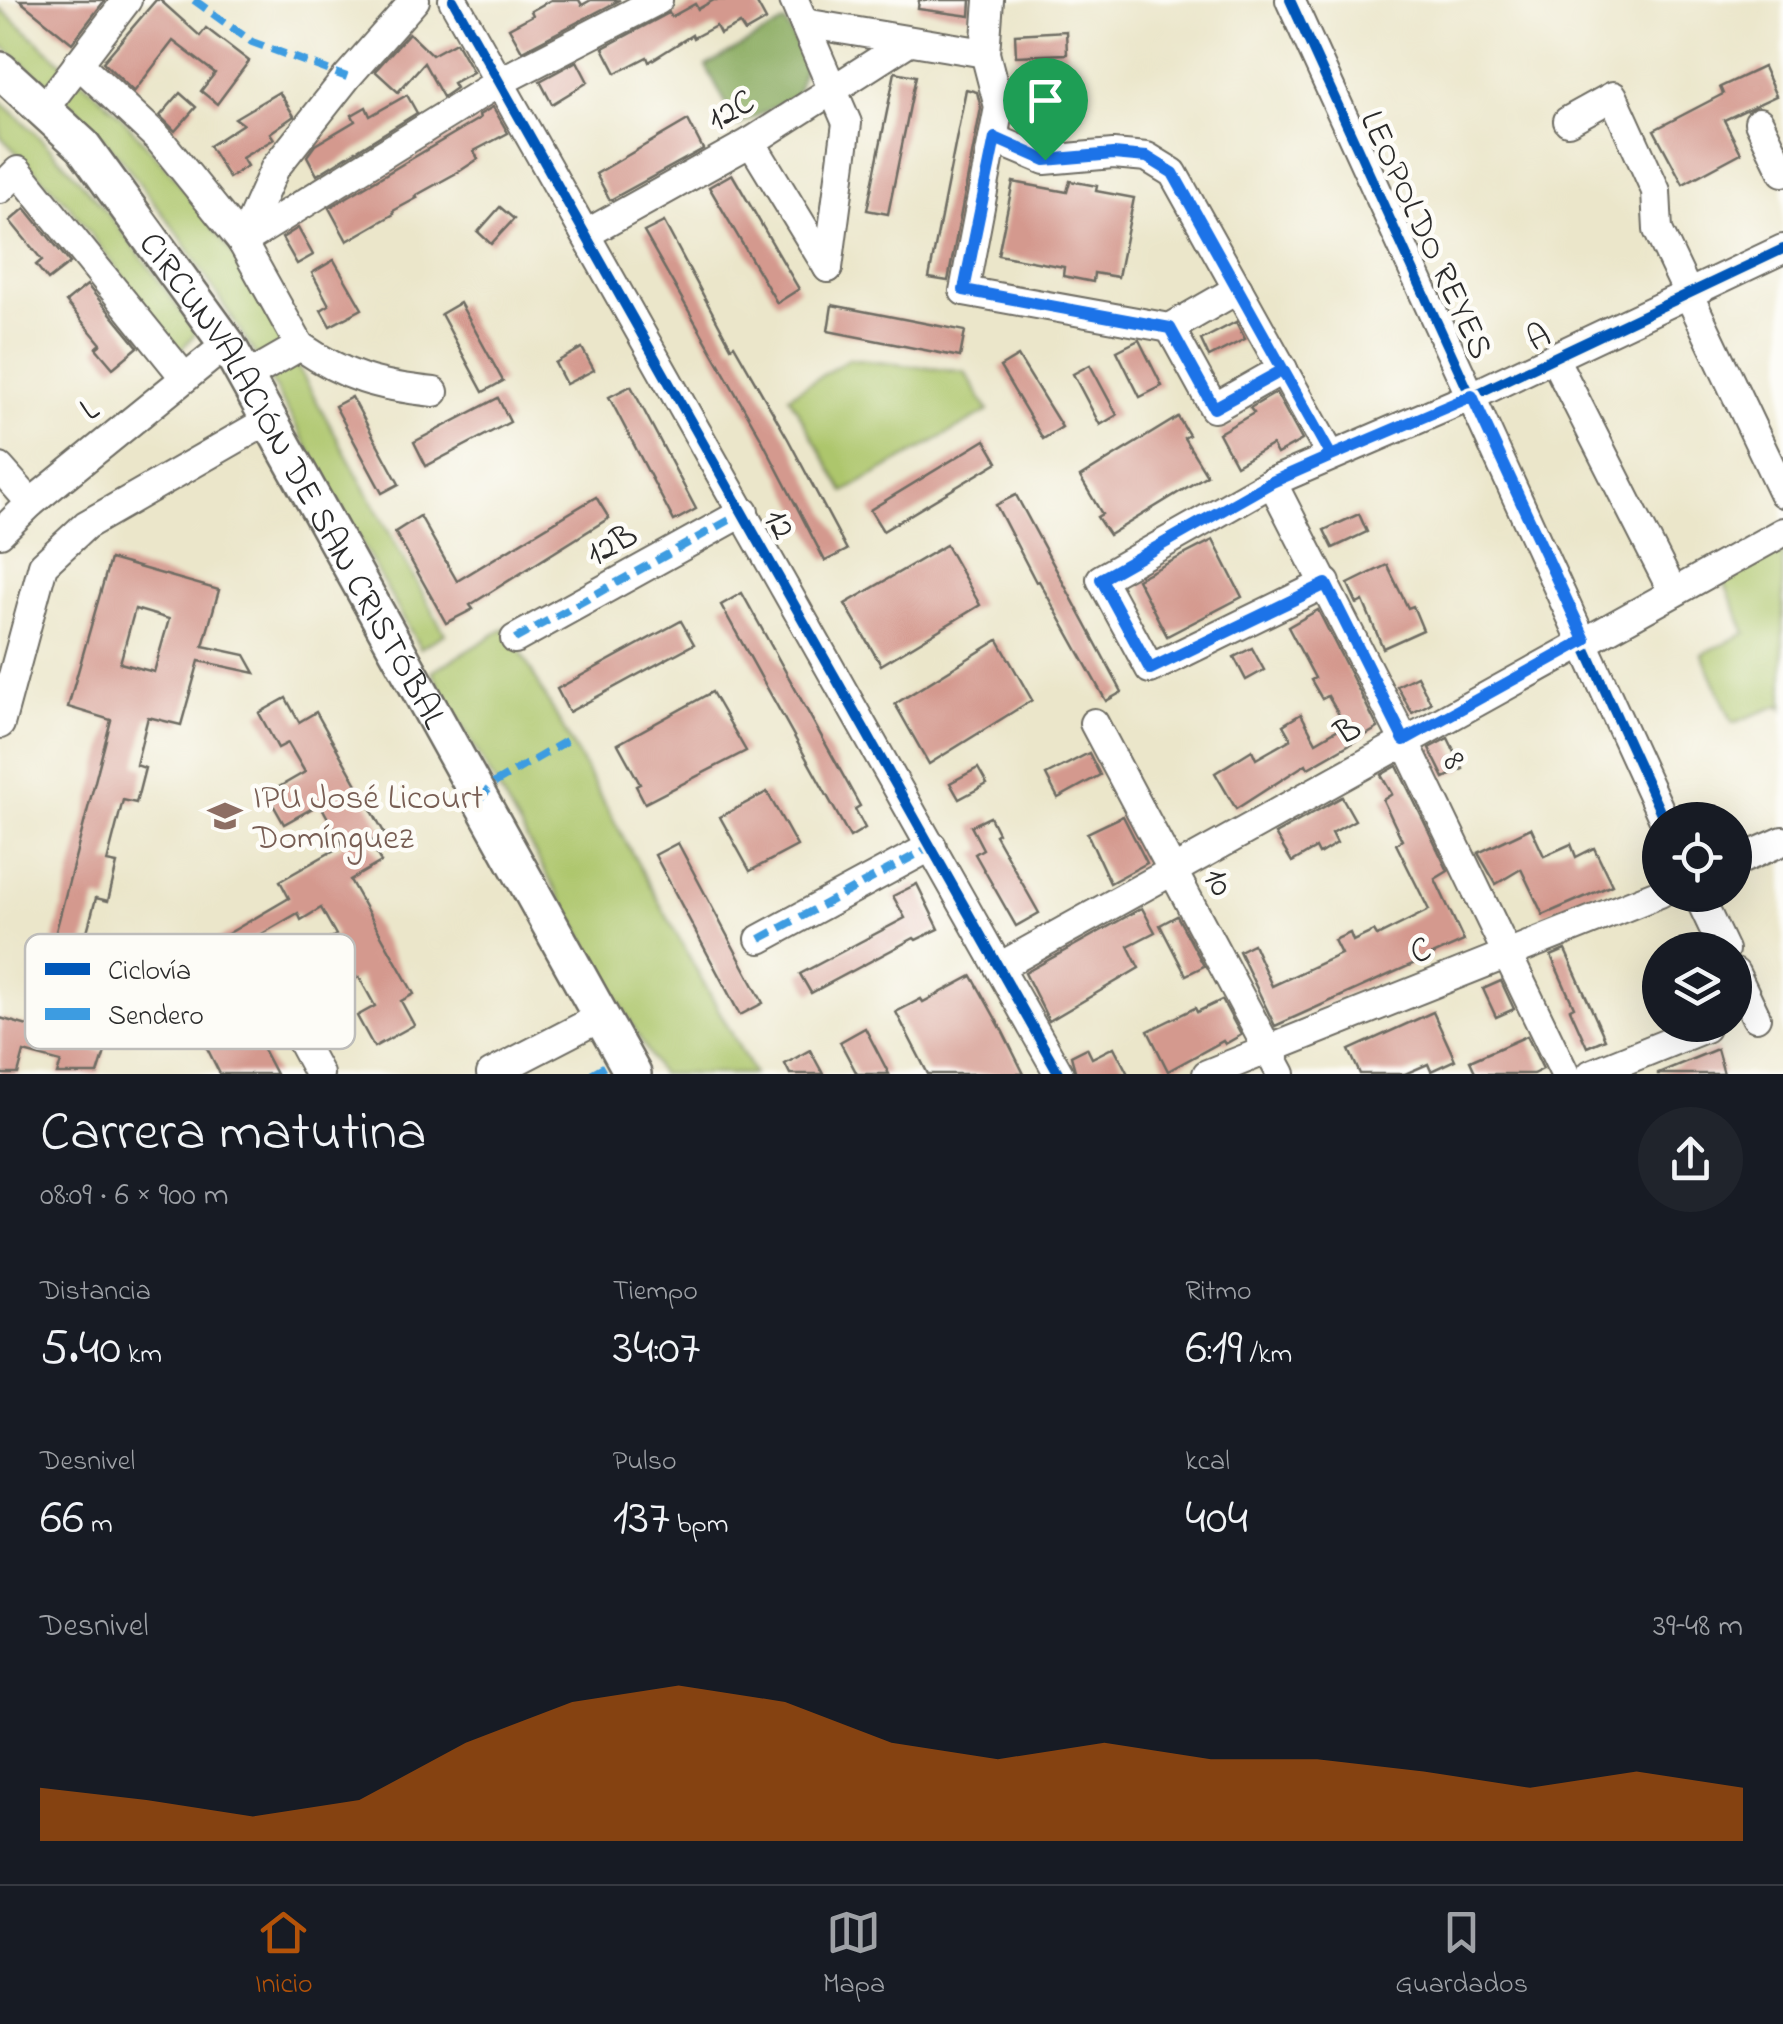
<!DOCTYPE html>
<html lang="es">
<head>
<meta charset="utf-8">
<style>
	:root { --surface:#171b24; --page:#20242c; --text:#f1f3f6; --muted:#9ea1a6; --line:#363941; --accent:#b45309 }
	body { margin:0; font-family:"Indie Flower",sans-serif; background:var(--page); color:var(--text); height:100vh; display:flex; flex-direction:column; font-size:38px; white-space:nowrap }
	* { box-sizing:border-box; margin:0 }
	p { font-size:32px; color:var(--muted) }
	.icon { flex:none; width:55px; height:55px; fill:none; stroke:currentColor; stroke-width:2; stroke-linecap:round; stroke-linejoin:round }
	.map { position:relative; height:1074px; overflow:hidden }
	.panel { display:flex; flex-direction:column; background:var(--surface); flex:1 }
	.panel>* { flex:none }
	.controls { position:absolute; left:1642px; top:802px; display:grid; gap:20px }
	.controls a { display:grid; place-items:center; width:110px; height:110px; border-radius:50%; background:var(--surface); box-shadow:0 10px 40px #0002; font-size:50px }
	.pin { position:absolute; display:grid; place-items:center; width:85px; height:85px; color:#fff; margin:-102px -42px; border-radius:50% 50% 50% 0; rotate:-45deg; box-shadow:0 0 10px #0007 }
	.pin .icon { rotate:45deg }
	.round { display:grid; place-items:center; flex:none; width:105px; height:105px; border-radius:52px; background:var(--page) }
	.summary { display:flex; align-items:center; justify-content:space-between; height:170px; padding:0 40px }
	h1 { font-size:55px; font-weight:600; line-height:75px }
	.metrics { display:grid; grid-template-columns:repeat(3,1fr); gap:15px; height:170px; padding:10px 40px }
	.metrics div { display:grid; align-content:center }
	.metrics b { font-size:50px; font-weight:600 }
	.metrics small { font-size:28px; font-weight:400 }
	.metrics p { font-size:28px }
	.chart { height:280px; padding:20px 40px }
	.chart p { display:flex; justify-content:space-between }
	.chart svg { width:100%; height:180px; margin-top:10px; fill:var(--accent); opacity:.7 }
	.tab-bar { display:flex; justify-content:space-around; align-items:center; height:140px; border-top:2px solid var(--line); background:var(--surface); font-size:28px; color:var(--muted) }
	.tab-bar a { display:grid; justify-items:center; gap:5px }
	.tab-bar .selected { color:var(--accent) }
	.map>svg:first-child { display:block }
	.green { fill:#adc66c; stroke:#6c784c; stroke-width:2.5 }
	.forest { fill:#8aab60; stroke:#5a6b46; stroke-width:2.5 }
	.building { fill:#d4998e; fill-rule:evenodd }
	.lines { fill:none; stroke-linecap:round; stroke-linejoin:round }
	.minor-casing { stroke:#6e6c63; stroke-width:32 }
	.major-casing { stroke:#6e6c63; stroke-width:40 }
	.minor { stroke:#fff; stroke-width:28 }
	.major { stroke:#fff; stroke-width:35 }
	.quiet { stroke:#3d9ce1; stroke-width:8; stroke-dasharray:15 8; stroke-linecap:butt }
	.cycleway-casing { stroke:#fdfcf7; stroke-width:16 }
	.cycleway { stroke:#0057b8; stroke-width:10 }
	.route-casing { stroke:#fff; stroke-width:20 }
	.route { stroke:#1a73e8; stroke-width:12 }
	.labels { text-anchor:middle; stroke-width:9; stroke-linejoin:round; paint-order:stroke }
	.street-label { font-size:35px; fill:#2b2b2b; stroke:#fdfcf7 }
	.education-label { font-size:35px; fill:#785e54; stroke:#fdfcf7; text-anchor:start }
	.key { fill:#fdfcf7; stroke:#bebdba; stroke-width:2.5 }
	.key-label { font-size:28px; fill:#2b2b2b }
</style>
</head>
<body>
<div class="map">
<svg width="1783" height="1074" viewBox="0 0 1783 1074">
	<rect width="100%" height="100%" fill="#fdfcf7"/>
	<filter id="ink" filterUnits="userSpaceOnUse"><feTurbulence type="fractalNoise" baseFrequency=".01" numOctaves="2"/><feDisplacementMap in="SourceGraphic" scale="20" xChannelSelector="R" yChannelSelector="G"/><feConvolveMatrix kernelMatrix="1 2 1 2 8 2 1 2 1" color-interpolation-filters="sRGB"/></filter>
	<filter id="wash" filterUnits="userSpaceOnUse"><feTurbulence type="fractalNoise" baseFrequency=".0048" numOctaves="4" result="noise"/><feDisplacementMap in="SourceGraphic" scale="40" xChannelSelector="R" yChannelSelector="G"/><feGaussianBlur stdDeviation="2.25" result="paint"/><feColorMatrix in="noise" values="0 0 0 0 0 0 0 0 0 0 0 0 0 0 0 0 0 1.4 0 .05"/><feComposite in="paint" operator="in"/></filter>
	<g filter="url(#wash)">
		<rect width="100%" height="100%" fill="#ebe6ca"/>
		<!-- green -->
		<g class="green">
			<path d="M 0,8 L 114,109 L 174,176 L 245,271 L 445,634 L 420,648 L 263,367 L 179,235 L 121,159 L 76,108 L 0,44 Z"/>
			<path d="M 0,101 C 77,167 138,249 196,333 L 179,352 L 68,204 L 0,136 Z"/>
			<path d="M 849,359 L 965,372 L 988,411 L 844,492 L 789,396 Z"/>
			<path d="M 1783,540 L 1783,709 L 1780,705 L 1733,723 L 1702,654 L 1746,633 L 1721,575 Z"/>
			<path d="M 507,627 L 754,1074 L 660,1074 L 432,672 Z"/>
		</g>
		<!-- forest -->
		<path class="forest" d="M 785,22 L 806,63 L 796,95 L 738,126 L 706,66 Z"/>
		<g id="blocks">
			<!-- building -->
			<g class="building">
				<path d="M 19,0 L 105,0 L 72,43 Z"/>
				<path d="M 156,0 L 160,0 L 200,36 L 206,28 L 249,61 L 217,104 L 201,91 L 215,73 L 173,41 L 134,92 L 103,62 Z"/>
				<path d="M 551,0 L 579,0 L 582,5 L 591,0 L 620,0 L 522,51 L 509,28 L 533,15 L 531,11 Z"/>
				<path d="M 714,0 L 755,0 L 766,20 L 745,32 L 740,24 L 720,34 L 716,26 L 693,38 L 692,35 L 649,62 L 647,57 L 616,73 L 603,48 L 669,13 L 671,17 L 695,4 L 698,9 Z"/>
				<path d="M 919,0 L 971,0 L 970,16 L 918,9 Z"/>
				<path d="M 1066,31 L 1067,54 L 1016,56 L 1015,34 Z"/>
				<path d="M 409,33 L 432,55 L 456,42 L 473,72 L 453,83 L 456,88 L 443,97 L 424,63 L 398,92 L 375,71 Z"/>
				<path d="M 577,61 L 588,82 L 552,104 L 540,81 Z"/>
				<path d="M 1763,67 L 1776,96 L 1724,120 L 1741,153 L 1683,184 L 1654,130 L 1723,94 L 1720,87 Z"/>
				<path d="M 895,72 L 916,76 L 888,214 L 867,210 Z"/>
				<path d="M 966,89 L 977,92 L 981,108 L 948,281 L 929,278 Z"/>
				<path d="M 279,92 L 294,116 L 270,133 L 274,139 L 242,158 L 247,166 L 229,178 L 209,146 L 243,124 L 235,118 Z"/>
				<path d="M 180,93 L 196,107 L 175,131 L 160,116 Z"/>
				<path d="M 407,95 L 417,113 L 317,175 L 307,156 L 315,145 L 355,121 L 352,115 L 366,107 L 370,116 Z"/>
				<path d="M 493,107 L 508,133 L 474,151 L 478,159 L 460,171 L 415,196 L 417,198 L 393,211 L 394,214 L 347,241 L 329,208 L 480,118 L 479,115 Z"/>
				<path d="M 688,120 L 703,149 L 610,200 L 596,174 Z"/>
				<path d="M 732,174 L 799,289 L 777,303 L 709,187 Z"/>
				<path d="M 1070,181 L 1097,186 L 1096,191 L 1134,198 L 1118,277 L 1094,273 L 1093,282 L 1063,276 L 1064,267 L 998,255 L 1013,182 L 1067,192 Z"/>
				<path d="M 500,207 L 514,219 L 491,244 L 478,232 Z"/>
				<path d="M 25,208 L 70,263 L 48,280 L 36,265 L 42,260 L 10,221 Z"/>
				<path d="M 664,222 L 731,347 L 734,345 L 788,439 L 847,550 L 825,561 L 761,438 L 644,232 Z"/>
				<path d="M 298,228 L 313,255 L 297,264 L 282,238 Z"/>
				<path d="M 334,260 L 362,309 L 330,326 L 321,310 L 329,305 L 312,273 Z"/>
				<path d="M 87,285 L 138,347 L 113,368 L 96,348 L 101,344 L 66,302 Z"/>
				<path d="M 460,303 L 503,381 L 483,392 L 441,314 Z"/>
				<path d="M 832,305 L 965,331 L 960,357 L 828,331 Z"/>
				<path d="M 1236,322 L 1245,339 L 1209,357 L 1201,340 Z"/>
				<path d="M 1139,340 L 1162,386 L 1140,397 L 1117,351 Z"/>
				<path d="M 582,348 L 594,370 L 566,384 L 555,363 Z"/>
				<path d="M 1018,356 L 1062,427 L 1043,439 L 1000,367 Z"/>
				<path d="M 1090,365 L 1117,415 L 1100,425 L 1073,374 Z"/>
				<path d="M 631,386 L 696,509 L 674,521 L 609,397 Z"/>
				<path d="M 1276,393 L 1302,440 L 1277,454 L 1272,445 L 1236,465 L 1219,433 L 1254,413 L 1250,408 Z"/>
				<path d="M 352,397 L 399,484 L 382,493 L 335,406 Z"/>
				<path d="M 498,398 L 510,422 L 426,466 L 414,442 Z"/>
				<path d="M 1178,417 L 1189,435 L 1184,438 L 1207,475 L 1109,535 L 1097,517 L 1102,514 L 1080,477 Z"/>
				<path d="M 985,440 L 998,462 L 883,531 L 870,510 Z"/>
				<path d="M 1016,495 L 1122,692 L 1106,701 L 1039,581 L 1036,582 L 996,505 Z"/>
				<path d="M 596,497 L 609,518 L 470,605 L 473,609 L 446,623 L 395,532 L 420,516 L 457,581 Z"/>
				<path d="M 1359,514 L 1367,532 L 1333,548 L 1324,530 Z"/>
				<path d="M 1213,540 L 1242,597 L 1167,636 L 1137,579 Z"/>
				<path d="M 946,545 L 980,605 L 881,665 L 845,604 Z"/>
				<path d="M 110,559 L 219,590 L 203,646 L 245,655 L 255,673 L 199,661 L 181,725 L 148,717 L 136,765 L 145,768 L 136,803 L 123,800 L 107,862 L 117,864 L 108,901 L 96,898 L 84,943 L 94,946 L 80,996 L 126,1008 L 104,1021 L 73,1013 L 66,1042 L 105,1052 L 98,1074 L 57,1074 L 61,1062 L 24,1052 L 18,1074 L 0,1074 L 0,1018 L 31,1027 L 111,720 L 68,707 ZM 135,609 L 169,619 L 154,672 L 120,663 Z"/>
				<path d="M 1387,565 L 1408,608 L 1413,606 L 1423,630 L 1383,648 L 1363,601 L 1357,604 L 1348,584 Z"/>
				<path d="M 742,593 L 860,806 L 855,809 L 865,828 L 850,837 L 721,605 Z"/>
				<path d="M 1318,610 L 1378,728 L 1308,768 L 1306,764 L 1236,809 L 1215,773 L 1252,750 L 1256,759 L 1291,739 L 1283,725 L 1301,714 L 1316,742 L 1345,725 L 1328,696 L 1322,699 L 1311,680 L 1315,678 L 1288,627 Z"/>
				<path d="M 681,621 L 694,644 L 569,712 L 557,689 Z"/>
				<path d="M 998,640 L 1032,700 L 929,764 L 895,704 Z"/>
				<path d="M 1252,648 L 1264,670 L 1246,680 L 1234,657 Z"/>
				<path d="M 1417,676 L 1431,703 L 1412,713 L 1397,686 Z"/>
				<path d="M 712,692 L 746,751 L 645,803 L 636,786 L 640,784 L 618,744 Z"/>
				<path d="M 286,698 L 299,722 L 316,712 L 385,834 L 370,842 L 381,862 L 350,880 L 414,994 L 401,1001 L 414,1025 L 374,1047 L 357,1016 L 375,1006 L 359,977 L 316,1001 L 293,960 L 336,935 L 321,908 L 301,920 L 298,913 L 236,949 L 254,989 L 237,1000 L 276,1074 L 220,1074 L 195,1024 L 173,1037 L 144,983 L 289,898 L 280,881 L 343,845 L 320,804 L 284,824 L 267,794 L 305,772 L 288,743 L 278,748 L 259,713 Z"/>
				<path d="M 1448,738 L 1463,769 L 1444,778 L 1429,748 Z"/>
				<path d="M 1089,753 L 1100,775 L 1058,798 L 1046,775 Z"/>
				<path d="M 1397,766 L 1448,871 L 1435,879 L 1464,941 L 1275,1026 L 1239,951 L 1253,944 L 1272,986 L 1341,954 L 1334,940 L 1350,933 L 1353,941 L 1374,931 L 1377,936 L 1429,910 L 1396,844 L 1402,840 L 1383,800 L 1392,794 L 1381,775 Z"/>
				<path d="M 978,768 L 987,784 L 959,799 L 950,783 Z"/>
				<path d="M 767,792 L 797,846 L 750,871 L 720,817 Z"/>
				<path d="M 1342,797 L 1355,820 L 1332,833 L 1337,843 L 1319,854 L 1316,848 L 1292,862 L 1275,834 Z"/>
				<path d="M 1123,816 L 1147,863 L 1110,883 L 1087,833 Z"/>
				<path d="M 990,817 L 998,833 L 995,835 L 1039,913 L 1016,926 L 975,854 L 983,849 L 971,826 Z"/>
				<path d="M 1531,828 L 1544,856 L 1571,844 L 1576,857 L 1594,848 L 1612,885 L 1543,915 L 1521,869 L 1496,884 L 1478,853 Z"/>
				<path d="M 678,843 L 763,1003 L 740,1015 L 655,855 Z"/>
				<path d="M 917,884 L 939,929 L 916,940 L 914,938 L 811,993 L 800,974 L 905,918 L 893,896 Z"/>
				<path d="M 1142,908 L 1155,932 L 1128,946 L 1139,968 L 1049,1021 L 1025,973 Z"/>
				<path d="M 1177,916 L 1204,966 L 1186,975 L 1160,925 Z"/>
				<path d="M 1565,950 L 1605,1039 L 1587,1047 L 1570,1009 L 1574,1007 L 1551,956 Z"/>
				<path d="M 972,976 L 1003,1032 L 1024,1074 L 928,1074 L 896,1012 L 921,999 L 923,1002 Z"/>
				<path d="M 1501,981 L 1514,1009 L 1496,1017 L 1483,989 Z"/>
				<path d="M 1222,1000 L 1241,1035 L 1225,1044 L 1223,1041 L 1168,1071 L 1148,1031 L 1195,1008 L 1197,1012 Z"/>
				<path d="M 1433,1012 L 1455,1060 L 1431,1071 L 1428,1064 L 1405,1074 L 1360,1074 L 1349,1050 Z"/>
				<path d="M 865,1028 L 889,1074 L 857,1074 L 840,1042 Z"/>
				<path d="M 1527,1036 L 1543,1069 L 1533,1074 L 1476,1074 L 1470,1061 Z"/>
				<path d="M 1114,1047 L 1128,1074 L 1076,1074 L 1071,1056 L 1087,1048 L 1092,1058 Z"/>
				<path d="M 1717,1049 L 1724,1074 L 1658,1074 L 1658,1073 Z"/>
				<path d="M 810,1050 L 823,1074 L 790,1074 L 785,1064 Z"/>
			</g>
		</g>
	</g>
	<g filter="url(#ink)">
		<use href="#blocks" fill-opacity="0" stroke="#6e6c63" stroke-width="2.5"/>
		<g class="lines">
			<!-- minor casing -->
			<g class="minor-casing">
				<g id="minor">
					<path d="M 453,0 L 1059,1074"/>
					<path d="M 794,0 L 847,123 L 828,268"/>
					<path d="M 989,0 L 985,53 L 999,107 L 964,291 L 1170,328 L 1238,289"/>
					<path d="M 1290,0 L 1664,820"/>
					<path d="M 804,23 L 985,53"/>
					<path d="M 78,63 L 158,138 L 242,242 L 300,346 L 246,377"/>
					<path d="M 44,109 L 127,0"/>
					<path d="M 1568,121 L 1613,96 L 1656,191 L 1658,230 L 1783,493"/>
					<path d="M 1759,122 L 1783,172"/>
					<path d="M 995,139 L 1045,160 L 1113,154 L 1147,157 L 1173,173 L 1331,456"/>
					<path d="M 751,142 L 828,268"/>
					<path d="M 0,189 L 18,171 L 185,378"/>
					<path d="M 586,234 L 751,142 L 909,41"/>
					<path d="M 242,242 L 501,81 L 658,0"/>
					<path d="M 242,242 L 275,168 L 347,77 L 415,0"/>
					<path d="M 1170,328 L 1214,408 L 1283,369"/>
					<path d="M 300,346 C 347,378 378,386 434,392"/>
					<path d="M 1554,358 L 1673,592"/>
					<path d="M 0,468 L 31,503"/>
					<path d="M 1272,482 L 1404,740 L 1565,1074"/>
					<path d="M 0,533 L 31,503 L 227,344"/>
					<path d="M 1326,583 L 1150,669 L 1101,579 L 1272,482 L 1472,396 L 1783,249"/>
					<path d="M 515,639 L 744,512"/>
					<path d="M 1094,723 L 1281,1074"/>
					<path d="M 0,724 L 43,565 L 86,525 L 269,420"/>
					<path d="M 1735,862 L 1783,841"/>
					<path d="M 1698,895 L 1724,950"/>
					<path d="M 760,939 L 932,846"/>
					<path d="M 1001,966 L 1783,532"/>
					<path d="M 263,970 L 319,1074"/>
					<path d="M 1735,973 L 1756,1017"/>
					<path d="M 491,1074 L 601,1017"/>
					<path d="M 1207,1074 L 1660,893"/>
					<path d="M 1591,1074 L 1705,1028"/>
				</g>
			</g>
			<!-- major casing -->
			<g class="major-casing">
				<g id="major">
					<path id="s1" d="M 0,70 L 83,146 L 227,344 L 633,1074"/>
				</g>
			</g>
			<!-- minor -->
			<use href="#minor" class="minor"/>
			<!-- major -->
			<use href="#major" class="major"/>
			<!-- quiet -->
			<g class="quiet">
				<path d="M 194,0 L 252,42 L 347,77"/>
				<path d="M 515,639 L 744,512"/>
				<path d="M 478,800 L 496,782 L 570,739"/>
				<path d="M 760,939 L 932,846"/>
				<path d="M 591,1074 L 607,1065"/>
			</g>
			<!-- cycleway casing -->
			<g class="cycleway-casing">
				<g id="cycleway">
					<path d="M 453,0 L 1059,1074"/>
					<path d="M 1290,0 L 1664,820"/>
					<path d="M 1101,579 L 1272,482 L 1472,396 L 1783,249"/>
				</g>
			</g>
			<!-- cycleway -->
			<use href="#cycleway" class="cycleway"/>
		</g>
	</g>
	<g class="lines" filter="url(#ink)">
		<!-- route casing -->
		<g class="route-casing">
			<path id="route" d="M 1045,160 L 1113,154 L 1147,157 L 1173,173 L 1331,456 L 1272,482 L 1101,579 L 1150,669 L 1326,584 L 1404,740 L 1585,640 L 1472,396 L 1331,456 L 1283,370 L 1214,408 L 1170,328 L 964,290 L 995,138 L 1045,160"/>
		</g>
		<!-- route -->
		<use href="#route" class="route"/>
	</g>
	<!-- icons -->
	<defs>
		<g id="school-bare" transform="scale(2.7)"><path d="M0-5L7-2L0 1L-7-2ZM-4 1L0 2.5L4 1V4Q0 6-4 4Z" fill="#8d6e63" stroke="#fdfcf7" stroke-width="2.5" paint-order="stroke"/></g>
	</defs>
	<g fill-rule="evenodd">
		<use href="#school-bare" x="225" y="816"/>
	</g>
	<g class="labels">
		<!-- street labels -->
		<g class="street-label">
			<text transform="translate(730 109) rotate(-31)" y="12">12C</text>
			<text transform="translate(1428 234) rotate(65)" y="12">LEOPOLDO REYES</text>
			<text transform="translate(1538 336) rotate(-25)" y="12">A</text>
			<text transform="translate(88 408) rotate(-39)" y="12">L</text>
			<text dy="12" stroke="none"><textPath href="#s1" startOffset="508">CIRCUNVALACIÓN DE SAN CRISTÓBAL</textPath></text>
			<text transform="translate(781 523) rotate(60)" y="12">12</text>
			<text transform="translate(611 543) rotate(-29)" y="12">12B</text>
			<text transform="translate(1347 729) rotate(-29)" y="12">B</text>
			<text transform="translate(1456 760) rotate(64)" y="12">8</text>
			<text transform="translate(1220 881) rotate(62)" y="12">10</text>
			<text transform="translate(1420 949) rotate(-22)" y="12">C</text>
		</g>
		<!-- education labels -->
		<g class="education-label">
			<text x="253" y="808">IPU José Licourt<tspan x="253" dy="40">Domínguez</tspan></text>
		</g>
	</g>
	<!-- legend -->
	<rect x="25" y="934" width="330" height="115" rx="15" class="key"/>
	<rect x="45" y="963" width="45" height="12" fill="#0057b8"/>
	<rect x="45" y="1008" width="45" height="12" fill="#3d9ce1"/>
	<g class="key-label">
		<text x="108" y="979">Ciclovía</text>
		<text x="108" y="1024">Sendero</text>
	</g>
</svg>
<div class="controls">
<a><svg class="icon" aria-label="locate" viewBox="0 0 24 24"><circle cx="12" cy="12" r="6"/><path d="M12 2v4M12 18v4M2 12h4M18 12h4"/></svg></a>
<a><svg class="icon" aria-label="layers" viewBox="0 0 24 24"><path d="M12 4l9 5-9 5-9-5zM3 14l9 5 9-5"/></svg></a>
</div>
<div class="pin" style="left:1045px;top:160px;background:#1e9e55"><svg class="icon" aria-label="arrive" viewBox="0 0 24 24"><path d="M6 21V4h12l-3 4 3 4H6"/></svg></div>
</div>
<section class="panel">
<div class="summary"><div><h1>Carrera matutina</h1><p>08:09 · 6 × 900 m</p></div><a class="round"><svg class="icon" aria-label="share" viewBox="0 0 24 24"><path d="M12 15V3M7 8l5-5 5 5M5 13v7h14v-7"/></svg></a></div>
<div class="metrics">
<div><p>Distancia</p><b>5.40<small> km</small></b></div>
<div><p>Tiempo</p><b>34:07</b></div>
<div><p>Ritmo</p><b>6:19<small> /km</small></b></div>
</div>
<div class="metrics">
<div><p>Desnivel</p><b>66<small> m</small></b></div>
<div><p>Pulso</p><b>137<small> bpm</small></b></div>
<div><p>kcal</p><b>404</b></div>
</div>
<div class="chart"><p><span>Desnivel</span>39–48 m</p>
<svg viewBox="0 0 160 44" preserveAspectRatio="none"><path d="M0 44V31L10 34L20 38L30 34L40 20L50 10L60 6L70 10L80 20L90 24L100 20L110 24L120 24L130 27L140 31L150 27L160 31V44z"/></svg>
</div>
</section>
<nav class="tab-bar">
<a class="selected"><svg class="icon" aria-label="home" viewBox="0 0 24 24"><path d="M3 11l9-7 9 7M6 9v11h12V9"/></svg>Inicio</a>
<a><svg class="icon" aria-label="map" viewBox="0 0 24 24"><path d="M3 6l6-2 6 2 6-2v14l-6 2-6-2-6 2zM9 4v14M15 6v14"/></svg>Mapa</a>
<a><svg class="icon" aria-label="saved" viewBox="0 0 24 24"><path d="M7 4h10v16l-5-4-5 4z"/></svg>Guardados</a>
</nav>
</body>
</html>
